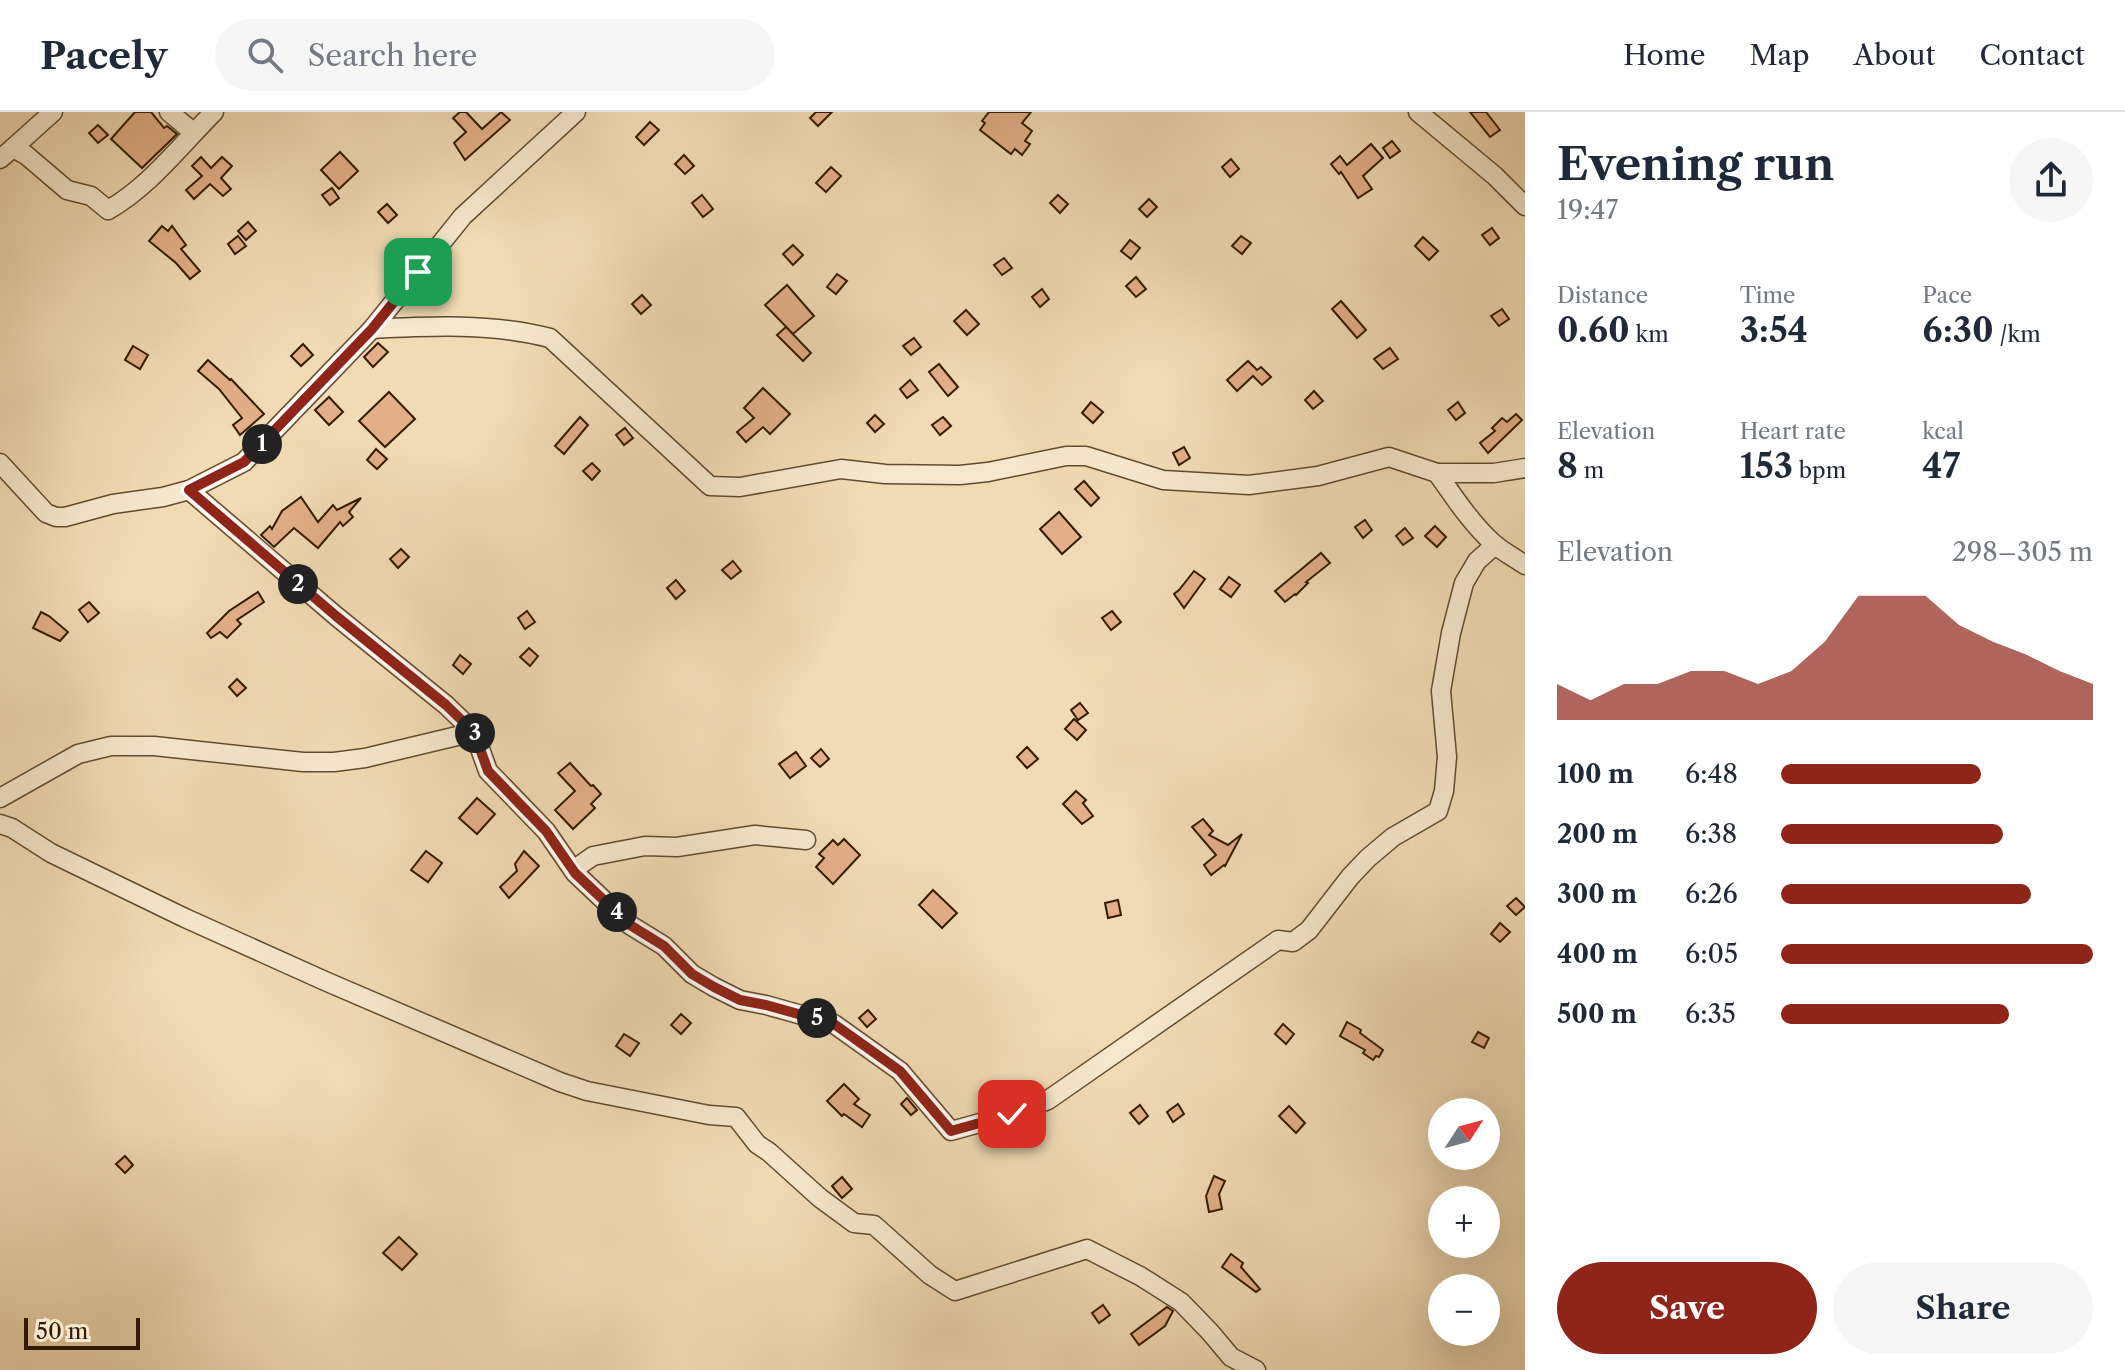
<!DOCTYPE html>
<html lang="en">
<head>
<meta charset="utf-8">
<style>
	:root { --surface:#fff; --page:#f6f6f7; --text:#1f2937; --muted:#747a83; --line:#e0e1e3; --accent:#8f2418 }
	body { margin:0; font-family:"Libre Caslon Text",serif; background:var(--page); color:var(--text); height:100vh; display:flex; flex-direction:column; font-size:30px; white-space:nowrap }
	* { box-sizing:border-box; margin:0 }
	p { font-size:26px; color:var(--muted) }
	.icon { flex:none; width:44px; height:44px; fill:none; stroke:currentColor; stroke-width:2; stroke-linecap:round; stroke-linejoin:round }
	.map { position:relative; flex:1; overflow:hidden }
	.side { display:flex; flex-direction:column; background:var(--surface); width:600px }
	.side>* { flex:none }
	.needle { width:52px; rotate:54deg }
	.controls { position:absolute; left:1428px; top:986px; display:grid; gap:16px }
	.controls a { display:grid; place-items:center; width:72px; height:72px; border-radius:50%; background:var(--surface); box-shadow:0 8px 32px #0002; font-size:40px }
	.scale { position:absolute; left:24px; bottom:20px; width:116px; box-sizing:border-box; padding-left:8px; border:4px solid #321b02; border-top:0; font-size:22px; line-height:28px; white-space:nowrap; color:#321b02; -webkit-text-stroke:6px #f6e8ce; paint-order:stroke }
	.pin { position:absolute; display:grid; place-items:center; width:68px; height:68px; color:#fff; margin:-34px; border-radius:16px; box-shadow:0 4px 12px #0006 }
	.km { position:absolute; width:40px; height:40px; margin:-20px; border-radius:50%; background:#222; color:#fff; font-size:22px; line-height:40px; text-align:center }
	.round { display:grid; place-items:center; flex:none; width:84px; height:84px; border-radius:42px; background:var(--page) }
	.overview { display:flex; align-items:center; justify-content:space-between; height:136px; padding:0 32px }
	h1 { font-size:44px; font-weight:700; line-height:60px }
	.stats { display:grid; grid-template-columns:repeat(3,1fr); gap:12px; height:136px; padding:8px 32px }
	.stats div { display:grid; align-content:center }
	.stats b { font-size:34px; font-weight:700 }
	.stats small { font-size:22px; font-weight:400 }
	.stats p { font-size:22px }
	.chart { height:224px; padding:16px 32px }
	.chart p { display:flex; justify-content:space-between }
	.chart svg { width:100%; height:144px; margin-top:8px; fill:var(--accent); opacity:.7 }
	.primary-button { display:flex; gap:16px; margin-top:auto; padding:16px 32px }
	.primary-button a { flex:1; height:92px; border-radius:48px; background:var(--accent); color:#fff; font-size:32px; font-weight:700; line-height:92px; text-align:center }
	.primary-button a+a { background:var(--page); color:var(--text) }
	ul { padding:0 32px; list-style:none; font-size:26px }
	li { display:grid; grid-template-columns:128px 96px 1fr; align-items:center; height:60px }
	li i { height:20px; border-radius:10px; background:var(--accent) }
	header { display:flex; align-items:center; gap:48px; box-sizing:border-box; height:112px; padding:0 40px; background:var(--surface); border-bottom:2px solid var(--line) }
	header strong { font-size:38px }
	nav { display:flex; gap:44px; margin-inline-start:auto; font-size:28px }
	.search { width:560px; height:72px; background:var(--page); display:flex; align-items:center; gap:20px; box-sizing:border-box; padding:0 28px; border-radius:44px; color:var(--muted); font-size:30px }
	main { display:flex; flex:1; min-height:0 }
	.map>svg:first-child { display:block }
	.building { fill:#e3af88; stroke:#321b02; stroke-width:2 }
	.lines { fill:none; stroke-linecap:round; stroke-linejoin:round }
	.minor-casing { stroke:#624b2e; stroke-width:21 }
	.minor { stroke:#f6e8ce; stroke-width:18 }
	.route-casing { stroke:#fff; stroke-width:16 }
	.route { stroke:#8f2418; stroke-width:10 }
</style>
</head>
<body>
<header>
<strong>Pacely</strong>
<div class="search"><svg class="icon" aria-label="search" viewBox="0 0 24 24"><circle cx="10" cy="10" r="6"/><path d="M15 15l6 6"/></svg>Search here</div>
<nav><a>Home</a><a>Map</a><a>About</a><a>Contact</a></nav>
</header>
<main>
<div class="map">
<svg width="1525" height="1258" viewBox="0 0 1525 1258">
	<rect width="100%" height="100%" fill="#f1dbb4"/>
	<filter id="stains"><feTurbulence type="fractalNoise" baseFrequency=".0025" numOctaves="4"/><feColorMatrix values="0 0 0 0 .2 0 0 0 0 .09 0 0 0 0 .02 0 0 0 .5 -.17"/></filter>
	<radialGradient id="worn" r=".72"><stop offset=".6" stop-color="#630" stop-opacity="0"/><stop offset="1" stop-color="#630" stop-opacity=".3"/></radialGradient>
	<!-- building -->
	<g class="building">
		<path d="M 135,0 L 151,0 L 164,16 L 167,14 L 177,22 L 142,56 L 111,27 Z"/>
		<path d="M 460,0 L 466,0 L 482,17 L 501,0 L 510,8 L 465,48 L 454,31 L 466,20 L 453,6 Z"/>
		<path d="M 816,0 L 832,0 L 818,14 L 810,6 Z"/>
		<path d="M 989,0 L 1031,0 L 1022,11 L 1032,19 L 1025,29 L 1030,32 L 1022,43 L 1015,37 L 1011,42 L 980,18 L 985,11 L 982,9 Z"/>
		<path d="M 1470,0 L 1486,0 L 1500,18 L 1490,25 Z"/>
		<path d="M 650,10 L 659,18 L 644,33 L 636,25 Z"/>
		<path d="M 98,13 L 108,23 L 98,31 L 89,21 Z"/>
		<path d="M 1392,29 L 1400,39 L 1390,46 L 1383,36 Z"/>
		<path d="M 1371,32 L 1383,46 L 1363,64 L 1372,77 L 1358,86 L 1341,60 L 1339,62 L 1331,52 L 1340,44 L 1347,53 Z"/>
		<path d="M 340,40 L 358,59 L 339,77 L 321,58 Z"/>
		<path d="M 684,43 L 694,54 L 685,62 L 675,52 Z"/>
		<path d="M 201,45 L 211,56 L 222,45 L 232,54 L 221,66 L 231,77 L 223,84 L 210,72 L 194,87 L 186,78 L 202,64 L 192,54 Z"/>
		<path d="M 1231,47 L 1239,57 L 1230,65 L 1222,55 Z"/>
		<path d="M 831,55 L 841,64 L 826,80 L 816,71 Z"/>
		<path d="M 332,76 L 339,86 L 330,93 L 322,83 Z"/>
		<path d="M 702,83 L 713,97 L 703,105 L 692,91 Z"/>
		<path d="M 1058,83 L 1068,92 L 1060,101 L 1050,91 Z"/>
		<path d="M 1149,87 L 1157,95 L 1147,105 L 1139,97 Z"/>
		<path d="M 387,92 L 397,103 L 388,111 L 378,100 Z"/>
		<path d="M 248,110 L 256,119 L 246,128 L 238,119 Z"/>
		<path d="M 162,114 L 168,119 L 172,114 L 186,133 L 181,137 L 200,159 L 190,167 L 176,151 L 149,129 Z"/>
		<path d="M 1492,116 L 1499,126 L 1490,133 L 1482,123 Z"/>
		<path d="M 238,124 L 246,134 L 235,142 L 228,132 Z"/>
		<path d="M 1241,124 L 1251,131 L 1242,142 L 1232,134 Z"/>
		<path d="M 1423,125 L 1438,139 L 1429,148 L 1415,134 Z"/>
		<path d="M 1130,128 L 1140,136 L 1131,147 L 1121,139 Z"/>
		<path d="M 793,133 L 803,143 L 793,153 L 783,142 Z"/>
		<path d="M 1004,146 L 1012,156 L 1002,163 L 994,153 Z"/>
		<path d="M 837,162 L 847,169 L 836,182 L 827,175 Z"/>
		<path d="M 1136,165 L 1146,177 L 1136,185 L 1126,174 Z"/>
		<path d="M 787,173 L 814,204 L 793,222 L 765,193 Z"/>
		<path d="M 1042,177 L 1049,187 L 1040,195 L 1032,185 Z"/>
		<path d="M 642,183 L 651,193 L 641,202 L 632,192 Z"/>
		<path d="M 1341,189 L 1366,218 L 1357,226 L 1332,197 Z"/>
		<path d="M 1502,197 L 1509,207 L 1499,214 L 1491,204 Z"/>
		<path d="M 966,198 L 979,212 L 967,223 L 954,209 Z"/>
		<path d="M 786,215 L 811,241 L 803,249 L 777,223 Z"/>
		<path d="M 914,226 L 921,235 L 911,243 L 903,234 Z"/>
		<path d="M 378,231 L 388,240 L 373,255 L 364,245 Z"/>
		<path d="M 303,232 L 313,243 L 301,254 L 291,244 Z"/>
		<path d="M 133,234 L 148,243 L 140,257 L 125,248 Z"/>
		<path d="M 1390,236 L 1398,247 L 1383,257 L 1374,247 Z"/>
		<path d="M 208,248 L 230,268 L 231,267 L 264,302 L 240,323 L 233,313 L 242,306 L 219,277 L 198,259 Z"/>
		<path d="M 1248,249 L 1257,258 L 1261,255 L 1271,265 L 1262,273 L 1253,264 L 1237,279 L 1227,268 Z"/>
		<path d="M 939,252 L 958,275 L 948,284 L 929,260 Z"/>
		<path d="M 910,268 L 918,278 L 907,286 L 900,277 Z"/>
		<path d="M 763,276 L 790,302 L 770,322 L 763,315 L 746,330 L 737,320 L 754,306 L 744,296 Z"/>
		<path d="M 1314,279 L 1323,289 L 1313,297 L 1305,288 Z"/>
		<path d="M 389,280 L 415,307 L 385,335 L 359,309 Z"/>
		<path d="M 329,285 L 343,300 L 329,313 L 315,298 Z"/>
		<path d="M 1091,290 L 1103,300 L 1093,311 L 1082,301 Z"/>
		<path d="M 1458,290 L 1465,301 L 1456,308 L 1448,298 Z"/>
		<path d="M 1516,302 L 1522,308 L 1488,341 L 1480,331 L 1495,319 L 1492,316 L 1502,306 L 1507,310 Z"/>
		<path d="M 875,303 L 884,312 L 875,320 L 867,311 Z"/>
		<path d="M 580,305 L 588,313 L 564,342 L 555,334 Z"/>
		<path d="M 943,305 L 951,314 L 940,323 L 932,313 Z"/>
		<path d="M 625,316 L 633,326 L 624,333 L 616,323 Z"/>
		<path d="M 1184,335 L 1190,346 L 1179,353 L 1173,341 Z"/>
		<path d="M 376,337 L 387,347 L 377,357 L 367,348 Z"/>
		<path d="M 592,351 L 600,359 L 592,368 L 583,359 Z"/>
		<path d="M 1084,369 L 1099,386 L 1091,394 L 1075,377 Z"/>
		<path d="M 301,385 L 318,410 L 333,393 L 337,398 L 361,386 L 349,400 L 353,405 L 343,414 L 340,410 L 318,436 L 294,416 L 274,435 L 261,423 L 270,414 L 272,417 L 282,399 Z"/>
		<path d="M 1059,400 L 1081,425 L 1062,442 L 1040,417 Z"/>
		<path d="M 1365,408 L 1372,418 L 1363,426 L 1355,415 Z"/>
		<path d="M 1435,414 L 1446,425 L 1437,435 L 1425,424 Z"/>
		<path d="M 1405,416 L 1413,426 L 1403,433 L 1396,424 Z"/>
		<path d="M 401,437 L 409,445 L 398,456 L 390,447 Z"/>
		<path d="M 1321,441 L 1330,451 L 1306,470 L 1308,471 L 1296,483 L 1295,482 L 1285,490 L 1275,479 Z"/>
		<path d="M 733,449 L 741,459 L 731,467 L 722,458 Z"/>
		<path d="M 1194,459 L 1205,467 L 1184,496 L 1174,482 L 1179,478 Z"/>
		<path d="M 1229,465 L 1240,473 L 1231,485 L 1220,477 Z"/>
		<path d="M 676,468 L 685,479 L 676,487 L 667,476 Z"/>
		<path d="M 258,480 L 264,490 L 237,508 L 241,512 L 227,526 L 220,520 L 211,526 L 207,521 L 229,499 Z"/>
		<path d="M 89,490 L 99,501 L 88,510 L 79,498 Z"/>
		<path d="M 527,499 L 535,510 L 525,517 L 518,506 Z"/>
		<path d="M 1112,499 L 1121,510 L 1111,518 L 1102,506 Z"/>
		<path d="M 41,500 L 49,504 L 68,520 L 60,529 L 33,516 Z"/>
		<path d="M 529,536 L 538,544 L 530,554 L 520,545 Z"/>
		<path d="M 460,543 L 471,552 L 463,562 L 453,553 Z"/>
		<path d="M 237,567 L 246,576 L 237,584 L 229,575 Z"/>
		<path d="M 1080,591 L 1088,601 L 1078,608 L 1071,598 Z"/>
		<path d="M 1074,607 L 1086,618 L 1077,628 L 1065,617 Z"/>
		<path d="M 1027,635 L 1038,647 L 1027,656 L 1017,645 Z"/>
		<path d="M 821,637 L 829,647 L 820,655 L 811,646 Z"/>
		<path d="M 796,640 L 806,654 L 790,666 L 779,652 Z"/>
		<path d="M 570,651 L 591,674 L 593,673 L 601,682 L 591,692 L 595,696 L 573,717 L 555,698 L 575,679 L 558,661 Z"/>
		<path d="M 1076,679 L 1086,688 L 1083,691 L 1093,704 L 1082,712 L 1063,692 Z"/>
		<path d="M 477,686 L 495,702 L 477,722 L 459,706 Z"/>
		<path d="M 1203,707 L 1213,719 L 1209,723 L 1228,733 L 1242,722 L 1225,754 L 1224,753 L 1211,763 L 1204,753 L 1216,743 L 1192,715 Z"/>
		<path d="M 844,727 L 860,743 L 833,772 L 816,755 L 824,746 L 819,742 L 833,728 L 838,733 Z"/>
		<path d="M 426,739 L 442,751 L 428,770 L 411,758 Z"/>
		<path d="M 524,739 L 539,754 L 509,786 L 500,775 L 517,759 L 515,752 Z"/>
		<path d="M 933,778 L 957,801 L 942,816 L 919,793 Z"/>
		<path d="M 1516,786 L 1525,795 L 1516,803 L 1507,794 Z"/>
		<path d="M 1118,788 L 1121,803 L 1108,806 L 1105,791 Z"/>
		<path d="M 1500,811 L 1510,820 L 1500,830 L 1491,822 Z"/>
		<path d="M 868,898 L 876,907 L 867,915 L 859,906 Z"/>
		<path d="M 681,902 L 691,911 L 681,922 L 671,913 Z"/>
		<path d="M 1347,910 L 1361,918 L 1360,921 L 1383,938 L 1379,945 L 1376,944 L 1373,948 L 1363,941 L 1365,938 L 1340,924 Z"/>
		<path d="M 1283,912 L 1294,922 L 1286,932 L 1275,922 Z"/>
		<path d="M 1478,920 L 1489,926 L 1484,936 L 1472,930 Z"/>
		<path d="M 624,922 L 639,931 L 630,944 L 616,934 Z"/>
		<path d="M 844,972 L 859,987 L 854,992 L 870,1003 L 862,1015 L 844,1002 L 842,1004 L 827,989 Z"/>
		<path d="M 907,986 L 917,998 L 911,1003 L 901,992 Z"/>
		<path d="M 1178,992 L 1184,1002 L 1173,1010 L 1167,1000 Z"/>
		<path d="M 1140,993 L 1148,1004 L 1139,1012 L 1130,1001 Z"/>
		<path d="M 1289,994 L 1305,1011 L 1296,1021 L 1279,1004 Z"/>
		<path d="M 125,1044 L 133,1053 L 125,1061 L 116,1052 Z"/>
		<path d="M 1214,1064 L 1225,1069 L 1219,1082 L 1222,1097 L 1209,1100 L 1206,1084 Z"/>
		<path d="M 842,1065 L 852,1077 L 842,1086 L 832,1074 Z"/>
		<path d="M 399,1125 L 417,1142 L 402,1158 L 383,1141 Z"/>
		<path d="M 1231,1142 L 1243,1151 L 1241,1155 L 1260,1177 L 1256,1180 L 1222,1155 Z"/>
		<path d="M 1103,1193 L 1110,1203 L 1099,1211 L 1092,1201 Z"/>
		<path d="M 1167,1195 L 1173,1199 L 1165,1214 L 1139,1233 L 1131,1222 Z"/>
	</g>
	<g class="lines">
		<!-- minor casing -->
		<g class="minor-casing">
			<g id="minor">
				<path d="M 169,0 L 193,20"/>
				<path d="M 1418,0 L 1495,64 L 1525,94"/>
				<path d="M 13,36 L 53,0"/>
				<path d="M 0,47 L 13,36 L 26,43 L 67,78 L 91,84 L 108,98 C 148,76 182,32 214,0"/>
				<path d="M 372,217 C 431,214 492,211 550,226 L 710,374 L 740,375 L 841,357 L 885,362 L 960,363 L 988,360 L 1066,344 L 1086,344 L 1163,368 L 1249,373 L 1318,364 L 1389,345 L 1437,361 L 1494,361 L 1525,356"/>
				<path d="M 0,351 L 46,401 L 56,405 L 65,405 L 113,392 L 163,385 L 189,378 L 244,350 L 372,217 L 463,104 L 576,0"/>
				<path d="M 1437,361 C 1454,385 1471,411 1493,431 C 1503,440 1515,446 1525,453"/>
				<path d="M 189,378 L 336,504 L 446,593 L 474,620 L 488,659 L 546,719 L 575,761 L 630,813 L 664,834 L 692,862 L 714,875 L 740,888 L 766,893 L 834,912 L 900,959 L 951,1019 L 1012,1002 L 1048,988 L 1278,828 L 1293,830 L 1309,818 L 1350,765 L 1368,746 L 1393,725 L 1438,699 L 1444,679 L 1447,645 L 1441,579 L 1451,521 L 1464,471 L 1477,449 L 1495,433"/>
				<path d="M 0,686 L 78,642 L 111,634 L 154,634 L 303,650 L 334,650 L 365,646 L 474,620"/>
				<path d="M 0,712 L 12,716 L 51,741 L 185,806 L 325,869 L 560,970 L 587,979 L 709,1003 L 736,1005 L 757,1032 L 769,1040 L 820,1086 L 854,1111 L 874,1113 L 930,1163 L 955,1179 L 1087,1137 L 1140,1164 L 1181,1190 L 1210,1220 L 1231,1245 L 1256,1258"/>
				<path d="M 573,758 L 593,744 L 645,734 L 677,735 L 755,723 L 806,728"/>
			</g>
		</g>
		<!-- minor -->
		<use href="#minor" class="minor"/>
	</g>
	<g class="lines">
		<!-- route casing -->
		<g class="route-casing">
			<path id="route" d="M 418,160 L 372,217 L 244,350 L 189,378 L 336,504 L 446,593 L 474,620 L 488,659 L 546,719 L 575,761 L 630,813 L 664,834 L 692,862 L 714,875 L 740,888 L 766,893 L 834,912 L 900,959 L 951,1019 L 1012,1002"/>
		</g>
		<!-- route -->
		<use href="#route" class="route"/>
	</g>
	<rect width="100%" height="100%" filter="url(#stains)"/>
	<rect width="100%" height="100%" fill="url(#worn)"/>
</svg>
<div class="controls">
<a><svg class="needle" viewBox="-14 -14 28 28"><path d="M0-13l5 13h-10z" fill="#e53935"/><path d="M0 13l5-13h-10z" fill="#747a83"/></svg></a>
<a>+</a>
<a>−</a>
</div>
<div class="scale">50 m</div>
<div class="pin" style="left:418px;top:160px;background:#1e9e55"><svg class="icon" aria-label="arrive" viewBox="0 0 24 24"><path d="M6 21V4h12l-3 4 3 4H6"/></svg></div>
<div class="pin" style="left:1012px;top:1002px;background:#d93025"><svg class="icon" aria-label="check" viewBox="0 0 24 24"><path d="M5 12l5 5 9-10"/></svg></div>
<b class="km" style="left:262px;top:332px">1</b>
<b class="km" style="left:298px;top:472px">2</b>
<b class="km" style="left:475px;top:621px">3</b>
<b class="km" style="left:617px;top:800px">4</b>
<b class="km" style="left:817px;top:906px">5</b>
</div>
<section class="side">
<div class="overview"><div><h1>Evening run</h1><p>19:47</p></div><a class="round"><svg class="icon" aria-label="share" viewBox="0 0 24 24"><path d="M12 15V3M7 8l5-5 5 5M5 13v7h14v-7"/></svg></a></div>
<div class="stats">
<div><p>Distance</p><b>0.60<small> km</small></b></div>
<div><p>Time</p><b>3:54</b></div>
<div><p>Pace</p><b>6:30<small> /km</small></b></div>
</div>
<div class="stats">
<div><p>Elevation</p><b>8<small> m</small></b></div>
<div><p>Heart rate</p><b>153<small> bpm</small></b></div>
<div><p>kcal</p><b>47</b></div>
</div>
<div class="chart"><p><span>Elevation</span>298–305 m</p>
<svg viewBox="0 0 160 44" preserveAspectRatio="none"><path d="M0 44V33L10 38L20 33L30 33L40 29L50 29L60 33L70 29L80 20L90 6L100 6L110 6L120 15L130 20L140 24L150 29L160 33V44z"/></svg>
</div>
<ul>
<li><b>100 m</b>6:48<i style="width:64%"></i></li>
<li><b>200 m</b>6:38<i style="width:71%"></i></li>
<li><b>300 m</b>6:26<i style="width:80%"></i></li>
<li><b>400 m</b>6:05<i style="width:100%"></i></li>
<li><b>500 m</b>6:35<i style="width:73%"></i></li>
</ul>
<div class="primary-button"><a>Save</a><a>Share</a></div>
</section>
</main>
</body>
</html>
